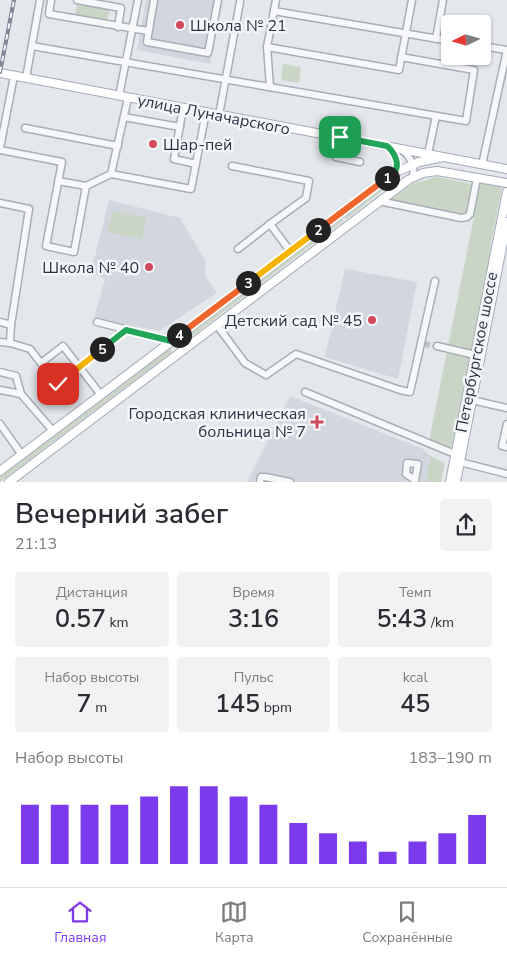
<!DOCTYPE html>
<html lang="ru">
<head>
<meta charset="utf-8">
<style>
	:root { --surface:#fff; --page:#f2f2f3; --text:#2b2b33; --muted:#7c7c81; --line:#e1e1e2; --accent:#7c3aed }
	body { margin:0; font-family:"Nunito Sans",sans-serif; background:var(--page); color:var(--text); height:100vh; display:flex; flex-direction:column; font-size:19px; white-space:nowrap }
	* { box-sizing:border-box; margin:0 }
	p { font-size:16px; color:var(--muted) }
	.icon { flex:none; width:28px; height:28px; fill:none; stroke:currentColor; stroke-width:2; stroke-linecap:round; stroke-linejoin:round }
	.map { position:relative; height:482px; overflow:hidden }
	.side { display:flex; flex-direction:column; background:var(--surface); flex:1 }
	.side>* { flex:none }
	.needle { width:32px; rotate:265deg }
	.fabs { position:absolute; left:441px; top:15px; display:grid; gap:10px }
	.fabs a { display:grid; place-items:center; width:50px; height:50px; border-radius:5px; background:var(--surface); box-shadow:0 1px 4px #0004; font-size:25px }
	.pin { position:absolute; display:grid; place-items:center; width:42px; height:42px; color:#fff; margin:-21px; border-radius:10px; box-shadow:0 2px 8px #0006 }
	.km { position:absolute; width:25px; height:25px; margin:-12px; border-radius:50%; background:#222; color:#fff; font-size:14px; line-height:25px; text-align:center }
	.round { display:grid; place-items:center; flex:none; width:52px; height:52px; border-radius:5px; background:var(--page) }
	.head { display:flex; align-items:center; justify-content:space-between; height:85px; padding:0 15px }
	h1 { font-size:28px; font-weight:600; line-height:38px }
	.metrics { display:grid; grid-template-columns:repeat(3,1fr); gap:8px; height:85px; padding:5px 15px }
	.metrics div { display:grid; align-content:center; border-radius:5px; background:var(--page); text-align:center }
	.metrics b { font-size:25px; font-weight:600 }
	.metrics small { font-size:14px; font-weight:400 }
	.metrics p { font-size:14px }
	.chart { height:140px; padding:10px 15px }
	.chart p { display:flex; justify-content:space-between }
	.chart svg { width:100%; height:90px; margin-top:5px; stroke:var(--accent); stroke-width:6 }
	.menu { display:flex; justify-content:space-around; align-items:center; height:70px; border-top:1px solid var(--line); background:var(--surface); font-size:14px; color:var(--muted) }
	.menu a { display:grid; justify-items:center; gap:2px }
	.menu .active { color:var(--accent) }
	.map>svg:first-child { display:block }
	.built { fill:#d2d6de }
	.green { fill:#c9d6c5 }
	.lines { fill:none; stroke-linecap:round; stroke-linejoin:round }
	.minor-tunnel { stroke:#bfc3cb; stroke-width:6; stroke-dasharray:6 3; stroke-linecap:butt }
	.minor-casing { stroke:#a9aeb7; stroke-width:9 }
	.major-casing { stroke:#a3abb8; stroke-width:10 }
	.minor { stroke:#f7f8fa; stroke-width:6 }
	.major { stroke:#fff; stroke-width:8 }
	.rail-casing { stroke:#7d8696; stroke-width:4 }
	.rail { stroke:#f4f6f9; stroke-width:2; stroke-dasharray:5.5; stroke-linecap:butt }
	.split-1-casing { stroke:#fff; stroke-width:10 }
	.split-2-casing { stroke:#fff; stroke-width:10 }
	.split-3-casing { stroke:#fff; stroke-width:10 }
	.split-4-casing { stroke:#fff; stroke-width:10 }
	.split-5-casing { stroke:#fff; stroke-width:10 }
	.split-6-casing { stroke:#fff; stroke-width:10 }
	.split-1 { stroke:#22a559; stroke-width:6 }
	.split-2 { stroke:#f0652b; stroke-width:6 }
	.split-3 { stroke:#f5b400; stroke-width:6 }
	.split-4 { stroke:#f0652b; stroke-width:6 }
	.split-5 { stroke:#22a559; stroke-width:6 }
	.split-6 { stroke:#f5b400; stroke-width:6 }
	.poi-dot { fill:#d1495b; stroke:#f4f6f9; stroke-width:2 }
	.labels { text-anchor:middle; stroke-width:5; stroke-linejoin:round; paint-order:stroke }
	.poi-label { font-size:16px; fill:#2b3445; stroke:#f4f6f9; text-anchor:end }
	.street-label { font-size:16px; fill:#2b3445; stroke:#f4f6f9 }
</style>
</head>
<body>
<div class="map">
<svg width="507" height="482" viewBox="0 0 507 482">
	<rect width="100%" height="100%" fill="#e4e7ec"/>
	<!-- built -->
	<g class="built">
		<path d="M 146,0 L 222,0 L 210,64 L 137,50 Z"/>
		<path d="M 109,200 L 180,218 L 206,262 L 205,275 L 217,293 L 159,331 L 94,318 L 105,279 L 91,272 Z"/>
		<path d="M 345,269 L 417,282 L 398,379 L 325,357 Z"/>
		<path d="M 290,396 L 423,449 L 430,456 L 426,482 L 247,482 Z"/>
	</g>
	<!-- green -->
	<g class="green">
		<path d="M 77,3 L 110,9 L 107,21 L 75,16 Z"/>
		<path d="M 283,64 L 301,67 L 299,83 L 281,80 Z"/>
		<path d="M 436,177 L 472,184 L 467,213 L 465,214 L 389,201 L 410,185 Z"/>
		<path d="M 480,182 L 502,188 L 490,248 L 490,256 L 451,449 L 429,441 L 473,222 L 478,185 Z"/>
		<path d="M 386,183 L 387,187 L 346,219 L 343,214 Z"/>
		<path d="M 113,211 L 147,218 L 142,239 L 108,232 Z"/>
		<path d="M 339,217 L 343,221 L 188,339 L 184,338 L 184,335 Z"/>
		<path d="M 168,348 L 170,348 L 172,352 L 0,482 L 0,475 Z"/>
		<path d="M 430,456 L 445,463 L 441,482 L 426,482 Z"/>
	</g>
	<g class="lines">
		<!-- minor-tunnel -->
		<path class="minor-tunnel" d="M 424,344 L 437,346"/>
		<!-- minor casing -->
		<g class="minor-casing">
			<g id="minor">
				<path d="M 51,0 L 49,14 L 148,31"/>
				<path d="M 77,0 L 121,8 L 118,27"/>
				<path d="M 154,0 L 147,42 L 208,53 L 218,0"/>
				<path d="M 276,0 L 267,47 L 399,70 L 412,0"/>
				<path d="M 274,11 L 450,41"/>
				<path d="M 436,39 L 443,0"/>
				<path d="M 32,46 L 466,121 L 474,70 L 401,57"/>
				<path d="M 267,47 L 270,87"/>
				<path d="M 448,65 L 450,50"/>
				<path d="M 26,78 L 40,0"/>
				<path d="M 119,96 L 138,0"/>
				<path d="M 183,108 L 174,159 L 196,164"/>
				<path d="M 219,115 L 240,2"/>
				<path d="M 124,117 L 180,127"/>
				<path d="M 25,128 L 118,146"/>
				<path d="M 340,137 L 336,157 L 360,162"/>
				<path d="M 388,147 C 396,154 399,163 394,173"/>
				<path d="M 0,148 L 14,76"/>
				<path d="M 0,150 L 62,162 L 46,246 L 74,252 L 86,186"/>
				<path d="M 402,150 C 411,157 415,165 413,177"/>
				<path d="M 428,154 L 436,116"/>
				<path d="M 482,165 L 507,50 L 482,46"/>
				<path d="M 232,166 L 309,181 L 306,198 L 270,224"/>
				<path d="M 111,174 L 191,189 L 206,112"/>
				<path d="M 58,181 L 86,186 L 111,174 L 128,98"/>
				<path d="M 379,201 L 461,218 L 467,217 L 470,214 L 477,178"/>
				<path d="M 0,203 L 29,209 L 11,325 L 0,322"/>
				<path d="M 238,249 L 270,224 L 290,251"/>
				<path d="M 97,322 L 171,341"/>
				<path d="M 216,324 L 245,363 L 266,375 L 296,354 L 400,390 L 410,392 L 435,281"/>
				<path d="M 11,325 L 10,343 L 30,349 L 57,384 L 126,330"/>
				<path d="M 0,342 L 10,343"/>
				<path d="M 437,346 L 475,355"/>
				<path d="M 41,363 L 63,346 L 101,395"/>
				<path d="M 0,372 L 16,376 L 21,394"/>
				<path d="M 0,390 L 21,394 L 53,431"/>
				<path d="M 305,392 L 455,454"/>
				<path d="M 472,400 L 507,408"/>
				<path d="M 0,424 L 22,455"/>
				<path d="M 507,424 L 502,446 L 507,447"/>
				<path d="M 460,462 L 507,474"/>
				<path d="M 260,482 L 261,477 L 265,477 L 290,482"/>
				<path d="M 415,482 L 415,480 L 418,464 L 407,463 L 406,474 L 415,480"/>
			</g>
		</g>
		<!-- major casing -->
		<g class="major-casing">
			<g id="major">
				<path d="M 0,73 L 507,169"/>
				<path d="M 0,471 L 394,173 L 419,162 L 443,157"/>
				<path d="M 9,482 L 408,180 L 423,173 L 437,171 L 507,183"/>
				<path d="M 450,482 L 507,192"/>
				<path d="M 456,482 L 507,222"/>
			</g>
		</g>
		<!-- minor -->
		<use href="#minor" class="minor"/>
		<!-- major -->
		<use href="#major" class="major"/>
		<!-- rail casing -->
		<g class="rail-casing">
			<path id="rail" d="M 0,72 L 14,0"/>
		</g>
		<!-- rail -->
		<use href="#rail" class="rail"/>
	</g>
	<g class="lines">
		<!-- split-1 casing -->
		<g class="split-1-casing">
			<path id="split-1" d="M 340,137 L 387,146 C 394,152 401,164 394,173 C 394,173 388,178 387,178"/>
		</g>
		<!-- split-2 casing -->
		<g class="split-2-casing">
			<path id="split-2" d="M 318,230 L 387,178"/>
		</g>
		<!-- split-3 casing -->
		<g class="split-3-casing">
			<path id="split-3" d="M 248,283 L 318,230"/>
		</g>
		<!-- split-4 casing -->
		<g class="split-4-casing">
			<path id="split-4" d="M 179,335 L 248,283"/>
		</g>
		<!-- split-5 casing -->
		<g class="split-5-casing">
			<path id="split-5" d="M 102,349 L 126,330 L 171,341 L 179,335"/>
		</g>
		<!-- split-6 casing -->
		<g class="split-6-casing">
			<path id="split-6" d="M 58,384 L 102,349"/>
		</g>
		<!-- split-1 -->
		<use href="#split-1" class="split-1"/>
		<!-- split-2 -->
		<use href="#split-2" class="split-2"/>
		<!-- split-3 -->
		<use href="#split-3" class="split-3"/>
		<!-- split-4 -->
		<use href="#split-4" class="split-4"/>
		<!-- split-5 -->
		<use href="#split-5" class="split-5"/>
		<!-- split-6 -->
		<use href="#split-6" class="split-6"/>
	</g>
	<!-- markers -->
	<g class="poi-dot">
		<circle cx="180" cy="25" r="5"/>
		<circle cx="153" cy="144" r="5"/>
		<circle cx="149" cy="267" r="5"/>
		<circle cx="372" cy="320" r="5"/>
		<path d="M314.5 414.5h5v5h5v5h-5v5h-5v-5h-5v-5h5z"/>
	</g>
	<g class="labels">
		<!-- poi labels -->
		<g class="poi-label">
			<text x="190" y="31" text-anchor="start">Школа № 21</text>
			<text x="163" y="150" text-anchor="start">Шар-пей</text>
			<text x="139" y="273">Школа № 40</text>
			<text x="362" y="326">Детский сад № 45</text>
			<text x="306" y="419">Городская клиническая<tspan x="306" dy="18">больница № 7</tspan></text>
		</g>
		<!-- street labels -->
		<g class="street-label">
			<text transform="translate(214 114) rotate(11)" y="6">улица Луначарского</text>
			<text transform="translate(476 352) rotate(-79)" y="6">Петербургское шоссе</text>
		</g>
	</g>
</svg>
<div class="fabs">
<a><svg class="needle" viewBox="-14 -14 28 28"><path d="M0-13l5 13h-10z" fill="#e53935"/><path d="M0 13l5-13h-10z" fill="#7c7c81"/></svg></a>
</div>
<div class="pin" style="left:340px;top:137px;background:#1e9e55"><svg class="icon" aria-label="arrive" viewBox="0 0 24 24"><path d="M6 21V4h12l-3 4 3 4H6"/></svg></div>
<div class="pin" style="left:58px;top:384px;background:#d93025"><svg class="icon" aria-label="check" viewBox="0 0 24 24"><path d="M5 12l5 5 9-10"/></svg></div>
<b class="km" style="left:387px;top:178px">1</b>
<b class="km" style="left:318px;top:230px">2</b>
<b class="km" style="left:248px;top:283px">3</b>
<b class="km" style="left:179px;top:335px">4</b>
<b class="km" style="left:102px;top:349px">5</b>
</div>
<section class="side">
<div class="head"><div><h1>Вечерний забег</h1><p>21:13</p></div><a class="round"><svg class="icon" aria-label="share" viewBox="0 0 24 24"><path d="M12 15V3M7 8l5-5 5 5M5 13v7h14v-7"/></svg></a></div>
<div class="metrics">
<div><p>Дистанция</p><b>0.57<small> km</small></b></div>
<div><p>Время</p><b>3:16</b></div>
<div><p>Темп</p><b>5:43<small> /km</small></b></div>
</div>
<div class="metrics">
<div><p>Набор высоты</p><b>7<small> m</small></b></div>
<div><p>Пульс</p><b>145<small> bpm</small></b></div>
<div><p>kcal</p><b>45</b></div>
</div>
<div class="chart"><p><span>Набор высоты</span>183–190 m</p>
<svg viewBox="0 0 160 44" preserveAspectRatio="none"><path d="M5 44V15M15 44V15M25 44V15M35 44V15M45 44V11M55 44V6M65 44V6M75 44V11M85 44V15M95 44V24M105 44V29M115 44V33M125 44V38M135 44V33M145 44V29M155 44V20"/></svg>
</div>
</section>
<nav class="menu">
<a class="active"><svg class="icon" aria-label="home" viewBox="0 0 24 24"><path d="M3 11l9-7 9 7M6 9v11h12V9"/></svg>Главная</a>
<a><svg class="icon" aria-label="map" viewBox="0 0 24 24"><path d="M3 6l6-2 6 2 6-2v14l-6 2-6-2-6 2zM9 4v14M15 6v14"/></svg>Карта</a>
<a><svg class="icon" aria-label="saved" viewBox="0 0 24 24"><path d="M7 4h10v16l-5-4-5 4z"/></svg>Сохранённые</a>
</nav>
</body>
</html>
